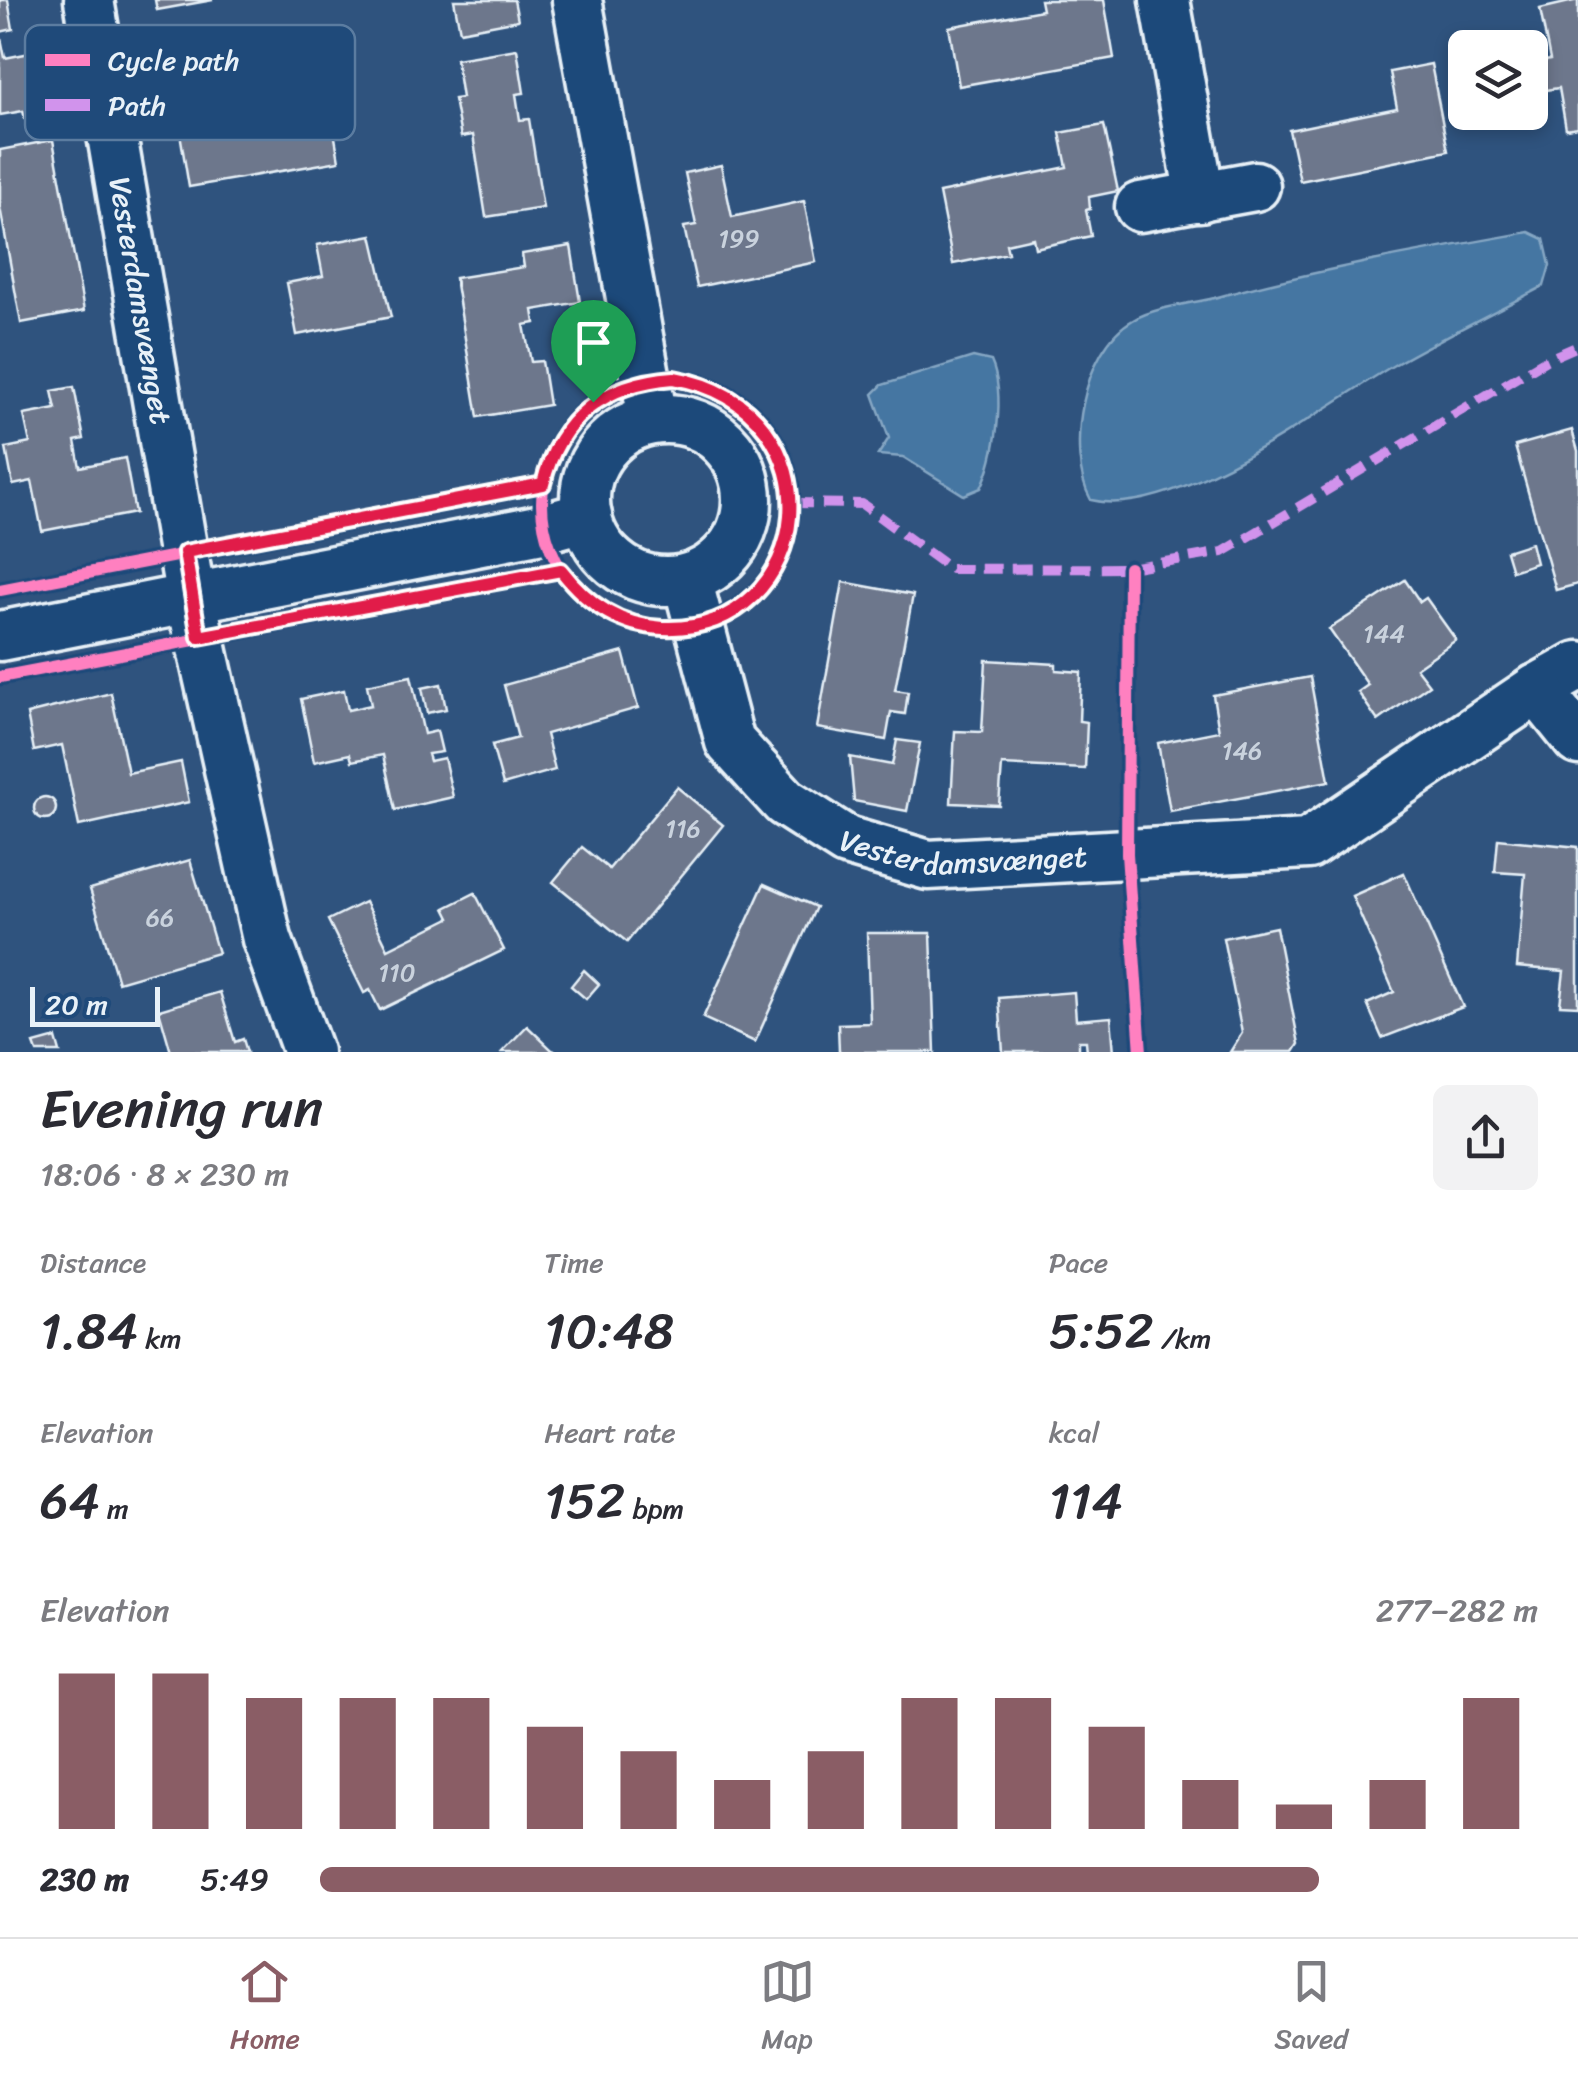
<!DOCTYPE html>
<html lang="en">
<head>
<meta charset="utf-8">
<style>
	:root { --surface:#fff; --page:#f2f2f3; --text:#2b2b33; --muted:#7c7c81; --line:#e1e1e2; --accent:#8a5d65 }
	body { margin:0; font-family:Sriracha,sans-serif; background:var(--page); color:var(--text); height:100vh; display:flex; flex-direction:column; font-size:38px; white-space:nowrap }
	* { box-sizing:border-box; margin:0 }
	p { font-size:32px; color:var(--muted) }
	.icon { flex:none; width:55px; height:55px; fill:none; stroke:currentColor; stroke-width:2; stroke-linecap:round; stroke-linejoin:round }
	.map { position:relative; height:1052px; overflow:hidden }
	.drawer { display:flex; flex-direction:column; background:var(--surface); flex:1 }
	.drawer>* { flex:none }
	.controls { position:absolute; left:1448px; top:30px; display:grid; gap:20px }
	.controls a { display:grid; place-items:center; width:100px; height:100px; border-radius:15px; background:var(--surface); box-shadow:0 5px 15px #0003; font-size:50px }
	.scale { position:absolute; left:30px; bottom:25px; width:130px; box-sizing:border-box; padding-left:10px; border:5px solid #e8f1f8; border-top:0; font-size:28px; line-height:35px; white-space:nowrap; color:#e8f1f8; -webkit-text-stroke:8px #1f4a7a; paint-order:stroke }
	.pin { position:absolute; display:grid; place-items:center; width:85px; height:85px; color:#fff; margin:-102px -42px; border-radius:50% 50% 50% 0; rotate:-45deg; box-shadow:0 0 10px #0007 }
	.pin .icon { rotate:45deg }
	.round { display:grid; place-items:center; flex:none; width:105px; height:105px; border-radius:15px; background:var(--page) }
	.overview { display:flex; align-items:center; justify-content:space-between; height:170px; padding:0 40px }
	h1 { font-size:55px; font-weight:600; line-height:75px }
	.metrics { display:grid; grid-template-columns:repeat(3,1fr); gap:15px; height:170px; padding:10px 40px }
	.metrics div { display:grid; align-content:center }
	.metrics b { font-size:50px; font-weight:600 }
	.metrics small { font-size:28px; font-weight:400 }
	.metrics p { font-size:28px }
	.chart { height:280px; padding:20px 40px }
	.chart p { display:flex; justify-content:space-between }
	.chart svg { width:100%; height:180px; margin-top:10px; stroke:var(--accent); stroke-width:6 }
	ul { padding:0 40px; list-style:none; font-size:32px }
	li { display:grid; grid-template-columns:160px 120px 1fr; align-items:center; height:75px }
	li i { height:25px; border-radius:12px; background:var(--accent) }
	.tab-bar { display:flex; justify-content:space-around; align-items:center; height:140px; border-top:2px solid var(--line); background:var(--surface); font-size:28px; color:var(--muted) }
	.tab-bar a { display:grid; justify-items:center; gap:5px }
	.tab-bar .selected { color:var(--accent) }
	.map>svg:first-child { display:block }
	.water { fill:#4576a2; stroke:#86a7c4; stroke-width:2.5 }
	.building { fill:#6d778c; stroke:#e8f1f8; stroke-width:2.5 }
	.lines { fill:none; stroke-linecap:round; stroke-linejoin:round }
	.street-casing { stroke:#e8f1f8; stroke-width:55 }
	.street { stroke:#1f4a7a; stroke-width:48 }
	.quiet { stroke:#d193ec; stroke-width:10; stroke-dasharray:20 10; stroke-linecap:butt }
	.cycleway-casing { stroke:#1f4a7a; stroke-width:19 }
	.cycleway { stroke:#ff80c0; stroke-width:12 }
	.route-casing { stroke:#fff; stroke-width:20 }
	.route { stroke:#e11d48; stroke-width:12 }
	.labels { text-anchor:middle; stroke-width:9; stroke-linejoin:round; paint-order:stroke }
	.number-label { font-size:25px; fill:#c9d2dd }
	.street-label { font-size:30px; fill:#e8f1f8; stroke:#1f4a7a }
	.key { fill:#1f4a7a; stroke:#5b7ca0; stroke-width:2.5 }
	.key-label { font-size:28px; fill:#e8f1f8 }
</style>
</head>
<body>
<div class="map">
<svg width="1578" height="1052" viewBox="0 0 1578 1052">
	<rect width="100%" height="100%" fill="#2f537e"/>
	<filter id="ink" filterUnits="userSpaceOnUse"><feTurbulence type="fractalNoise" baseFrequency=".01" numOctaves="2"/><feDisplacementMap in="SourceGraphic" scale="20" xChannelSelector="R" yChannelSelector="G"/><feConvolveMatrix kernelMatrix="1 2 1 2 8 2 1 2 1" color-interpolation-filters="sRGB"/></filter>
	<g filter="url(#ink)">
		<!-- water -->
		<g class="water">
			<path d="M 1529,232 L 1544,239 L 1550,265 L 1544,286 C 1494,312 1443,337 1394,365 C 1322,407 1174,521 1091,500 C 1065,454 1082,348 1133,320 C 1155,307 1189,304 1214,298 C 1318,269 1423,251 1529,232 Z"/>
			<path d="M 973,357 L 991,361 C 1006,394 996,457 981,488 L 964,495 L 903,457 L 878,455 L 889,438 L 873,394 L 882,385 Z"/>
		</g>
		<!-- building -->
		<g class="building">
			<path d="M 0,0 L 8,0 L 13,29 L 0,32 Z"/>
			<path d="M 155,0 L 213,0 L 157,10 Z"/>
			<path d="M 454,0 L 514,0 L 518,20 L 460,31 Z"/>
			<path d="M 1040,0 L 1104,0 L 1114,58 L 959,86 L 949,27 L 1042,10 Z"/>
			<path d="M 1578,0 L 1578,127 L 1566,129 L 1559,88 L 1545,90 L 1540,62 L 1550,60 L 1540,9 Z"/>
			<path d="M 0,33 L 5,58 L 50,49 L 62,112 L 25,119 L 23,111 L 0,115 Z"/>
			<path d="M 517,49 L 524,93 L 516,94 L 520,120 L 529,119 L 543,208 L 486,217 L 473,135 L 461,137 L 454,99 L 462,98 L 456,59 Z"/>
			<path d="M 1431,64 L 1448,151 L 1300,181 L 1289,130 L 1397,108 L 1390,72 Z"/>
			<path d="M 329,101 L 339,161 L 189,187 L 179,127 Z"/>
			<path d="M 1104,125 L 1118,191 L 1089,197 L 1090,209 L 1086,210 L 1091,236 L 1035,248 L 1033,238 L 1006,244 L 1008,253 L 953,264 L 939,193 L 1067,167 L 1060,133 Z"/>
			<path d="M 53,140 L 84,311 L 21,323 L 0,207 L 0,150 Z"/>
			<path d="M 721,165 L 732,217 L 804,201 L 816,262 L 697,287 L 684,227 L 696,225 L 685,173 Z"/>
			<path d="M 372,235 L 391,317 L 297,335 L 287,283 L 323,276 L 317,245 Z"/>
			<path d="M 571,246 L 580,302 L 533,310 L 535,323 L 524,325 L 531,362 L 542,361 L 549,405 L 478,417 L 455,278 L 524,267 L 522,254 Z"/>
			<path d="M 74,387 L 84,439 L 75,441 L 80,467 L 125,458 L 135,513 L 42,531 L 32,481 L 13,485 L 6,448 L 30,443 L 24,415 L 56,409 L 52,391 Z"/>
			<path d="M 1572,430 L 1578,451 L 1578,584 L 1556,590 L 1515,446 Z"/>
			<path d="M 1531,543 L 1536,563 L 1512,571 L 1506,551 Z"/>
			<path d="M 1405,580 L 1420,602 L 1426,598 L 1456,640 L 1416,668 L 1429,685 L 1378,721 L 1358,692 L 1368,685 L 1329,629 Z"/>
			<path d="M 843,582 L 913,595 L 895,690 L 908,692 L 905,714 L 891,712 L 886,740 L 817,728 Z"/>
			<path d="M 623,652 L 638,708 L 546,734 L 555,770 L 503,785 L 492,745 L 518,738 L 504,685 Z"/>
			<path d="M 986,660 L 1056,664 L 1056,670 L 1081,672 L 1079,721 L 1087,722 L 1085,769 L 1002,765 L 999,805 L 951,803 L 955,731 L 982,732 Z"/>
			<path d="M 411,676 L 424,734 L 437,731 L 442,752 L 428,754 L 430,761 L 444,758 L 453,797 L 395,810 L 383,755 L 352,761 L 350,754 L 314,762 L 301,699 L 344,690 L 348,710 L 371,705 L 367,685 Z"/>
			<path d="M 1310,677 L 1329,781 L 1170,811 L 1158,743 L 1219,731 L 1213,695 Z"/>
			<path d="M 441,684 L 446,709 L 427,713 L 422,688 Z"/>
			<path d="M 111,693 L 128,773 L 181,762 L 189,802 L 79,826 L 62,745 L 34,751 L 27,714 Z"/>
			<path d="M 897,740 L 920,743 L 907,811 L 854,801 L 850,757 L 892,765 Z"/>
			<path d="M 677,787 L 723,825 L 627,942 L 553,882 L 582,847 L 609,869 Z"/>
			<circle cx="45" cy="808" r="11"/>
			<path d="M 1498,839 L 1578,847 L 1578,1006 L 1560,1005 L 1564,971 L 1517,967 L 1525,874 L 1495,872 Z"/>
			<path d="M 190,860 L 218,953 L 118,982 L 90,889 Z"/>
			<path d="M 1404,873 L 1463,1007 L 1382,1038 L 1367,1004 L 1394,992 L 1352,896 Z"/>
			<path d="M 764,884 L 816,907 L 755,1042 L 703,1018 Z"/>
			<path d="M 475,893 L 504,950 L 380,1010 L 370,990 L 364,993 L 328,920 L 365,902 L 388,949 L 450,918 L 445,908 Z"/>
			<path d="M 1276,927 L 1299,1044 L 1294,1052 L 1230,1052 L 1242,1033 L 1223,938 Z"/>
			<path d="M 867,933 L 931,933 L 935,1052 L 839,1052 L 838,1024 L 870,1023 Z"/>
			<path d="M 584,970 L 599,984 L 586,999 L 571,986 Z"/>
			<path d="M 220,992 L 235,1042 L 243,1039 L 247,1052 L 171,1052 L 159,1010 Z"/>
			<path d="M 1074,992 L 1076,1020 L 1111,1017 L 1114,1052 L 1087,1052 L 1086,1041 L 1079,1041 L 1079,1052 L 1003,1052 L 999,998 Z"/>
			<path d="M 527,1026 L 552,1050 L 558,1052 L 502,1052 Z"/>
			<path d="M 56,1038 L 60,1052 L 37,1052 L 34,1044 Z"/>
		</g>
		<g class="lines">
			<!-- street casing -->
			<g class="street-casing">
				<g id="street">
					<path id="s1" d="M 89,0 L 191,599 L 267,939 L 308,1052"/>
					<path d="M 577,0 L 653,419"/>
					<path d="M 1165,0 L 1200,197"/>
					<path d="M 1140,207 L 1255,186"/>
					<circle cx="666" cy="500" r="81"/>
					<path id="s2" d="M 687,579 L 730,742 L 785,802 L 846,841 L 928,865 L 1308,844 L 1537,689 L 1578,666"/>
					<path d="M 0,636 L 537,530 L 587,516"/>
					<path d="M 1537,689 L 1578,740"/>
				</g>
			</g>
			<!-- street -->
			<use href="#street" class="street"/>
			<!-- quiet -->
			<path class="quiet" d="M 792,503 L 862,504 L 951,569 L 1129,568 L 1223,552 L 1546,360 L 1578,346"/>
			<!-- cycleway casing -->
			<g class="cycleway-casing">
				<g id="cycleway">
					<circle cx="667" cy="503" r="125"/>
					<path d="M 1129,568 L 1127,854 L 1141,1052"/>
					<path d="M 0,590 L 543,485"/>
					<path d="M 0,677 L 561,570"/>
				</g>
			</g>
			<!-- cycleway -->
			<use href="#cycleway" class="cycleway"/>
		</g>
	</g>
	<g class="lines" filter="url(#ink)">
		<!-- route casing -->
		<g class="route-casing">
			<path id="route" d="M 674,378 C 844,408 817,634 663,628 C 619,626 587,604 561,570 L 199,637 L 185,552 L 543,484 C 559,417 606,383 674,378 Z"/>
		</g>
		<!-- route -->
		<use href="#route" class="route"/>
	</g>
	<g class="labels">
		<!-- number labels -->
		<g class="number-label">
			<text x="739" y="247">199</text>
			<text x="1384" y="642">144</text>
			<text x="1242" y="759">146</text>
			<text x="683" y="837">116</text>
			<text x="160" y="926">66</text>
			<text x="397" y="981">110</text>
		</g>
		<!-- street labels -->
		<g class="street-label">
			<text dy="10" stroke="none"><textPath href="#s1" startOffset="305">Vesterdamsvænget</textPath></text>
			<text dy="10" stroke="none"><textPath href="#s2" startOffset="442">Vesterdamsvænget</textPath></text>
		</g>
	</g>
	<!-- legend -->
	<rect x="25" y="25" width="330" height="115" rx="15" class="key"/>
	<rect x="45" y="54" width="45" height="12" fill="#ff80c0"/>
	<rect x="45" y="99" width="45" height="12" fill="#d193ec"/>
	<g class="key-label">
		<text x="108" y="70">Cycle path</text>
		<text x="108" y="115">Path</text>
	</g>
</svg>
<div class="controls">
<a><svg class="icon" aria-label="layers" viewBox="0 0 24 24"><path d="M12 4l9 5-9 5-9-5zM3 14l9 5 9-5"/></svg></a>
</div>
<div class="scale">20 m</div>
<div class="pin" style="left:593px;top:402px;background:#1e9e55"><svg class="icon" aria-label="arrive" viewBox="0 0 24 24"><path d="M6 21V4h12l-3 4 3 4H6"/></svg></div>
</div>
<section class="drawer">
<div class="overview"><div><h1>Evening run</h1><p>18:06 · 8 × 230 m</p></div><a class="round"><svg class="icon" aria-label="share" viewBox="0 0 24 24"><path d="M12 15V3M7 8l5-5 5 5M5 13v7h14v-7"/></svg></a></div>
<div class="metrics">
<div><p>Distance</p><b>1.84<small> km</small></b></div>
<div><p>Time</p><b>10:48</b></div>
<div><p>Pace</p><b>5:52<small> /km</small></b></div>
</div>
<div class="metrics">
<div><p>Elevation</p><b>64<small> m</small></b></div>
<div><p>Heart rate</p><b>152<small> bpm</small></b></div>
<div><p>kcal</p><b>114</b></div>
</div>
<div class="chart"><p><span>Elevation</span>277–282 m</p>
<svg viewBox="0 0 160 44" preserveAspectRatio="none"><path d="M5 44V6M15 44V6M25 44V12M35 44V12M45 44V12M55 44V19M65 44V25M75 44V32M85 44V25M95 44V12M105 44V12M115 44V19M125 44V32M135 44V38M145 44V32M155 44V12"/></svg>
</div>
<ul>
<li><b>230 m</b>5:49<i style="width:82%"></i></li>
</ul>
</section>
<nav class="tab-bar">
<a class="selected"><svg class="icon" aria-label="home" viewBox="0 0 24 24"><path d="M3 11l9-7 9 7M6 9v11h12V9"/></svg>Home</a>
<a><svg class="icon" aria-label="map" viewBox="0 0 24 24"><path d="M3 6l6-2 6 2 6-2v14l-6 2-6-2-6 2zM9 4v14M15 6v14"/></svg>Map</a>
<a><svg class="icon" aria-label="saved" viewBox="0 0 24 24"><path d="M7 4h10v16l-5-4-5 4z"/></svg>Saved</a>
</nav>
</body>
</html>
